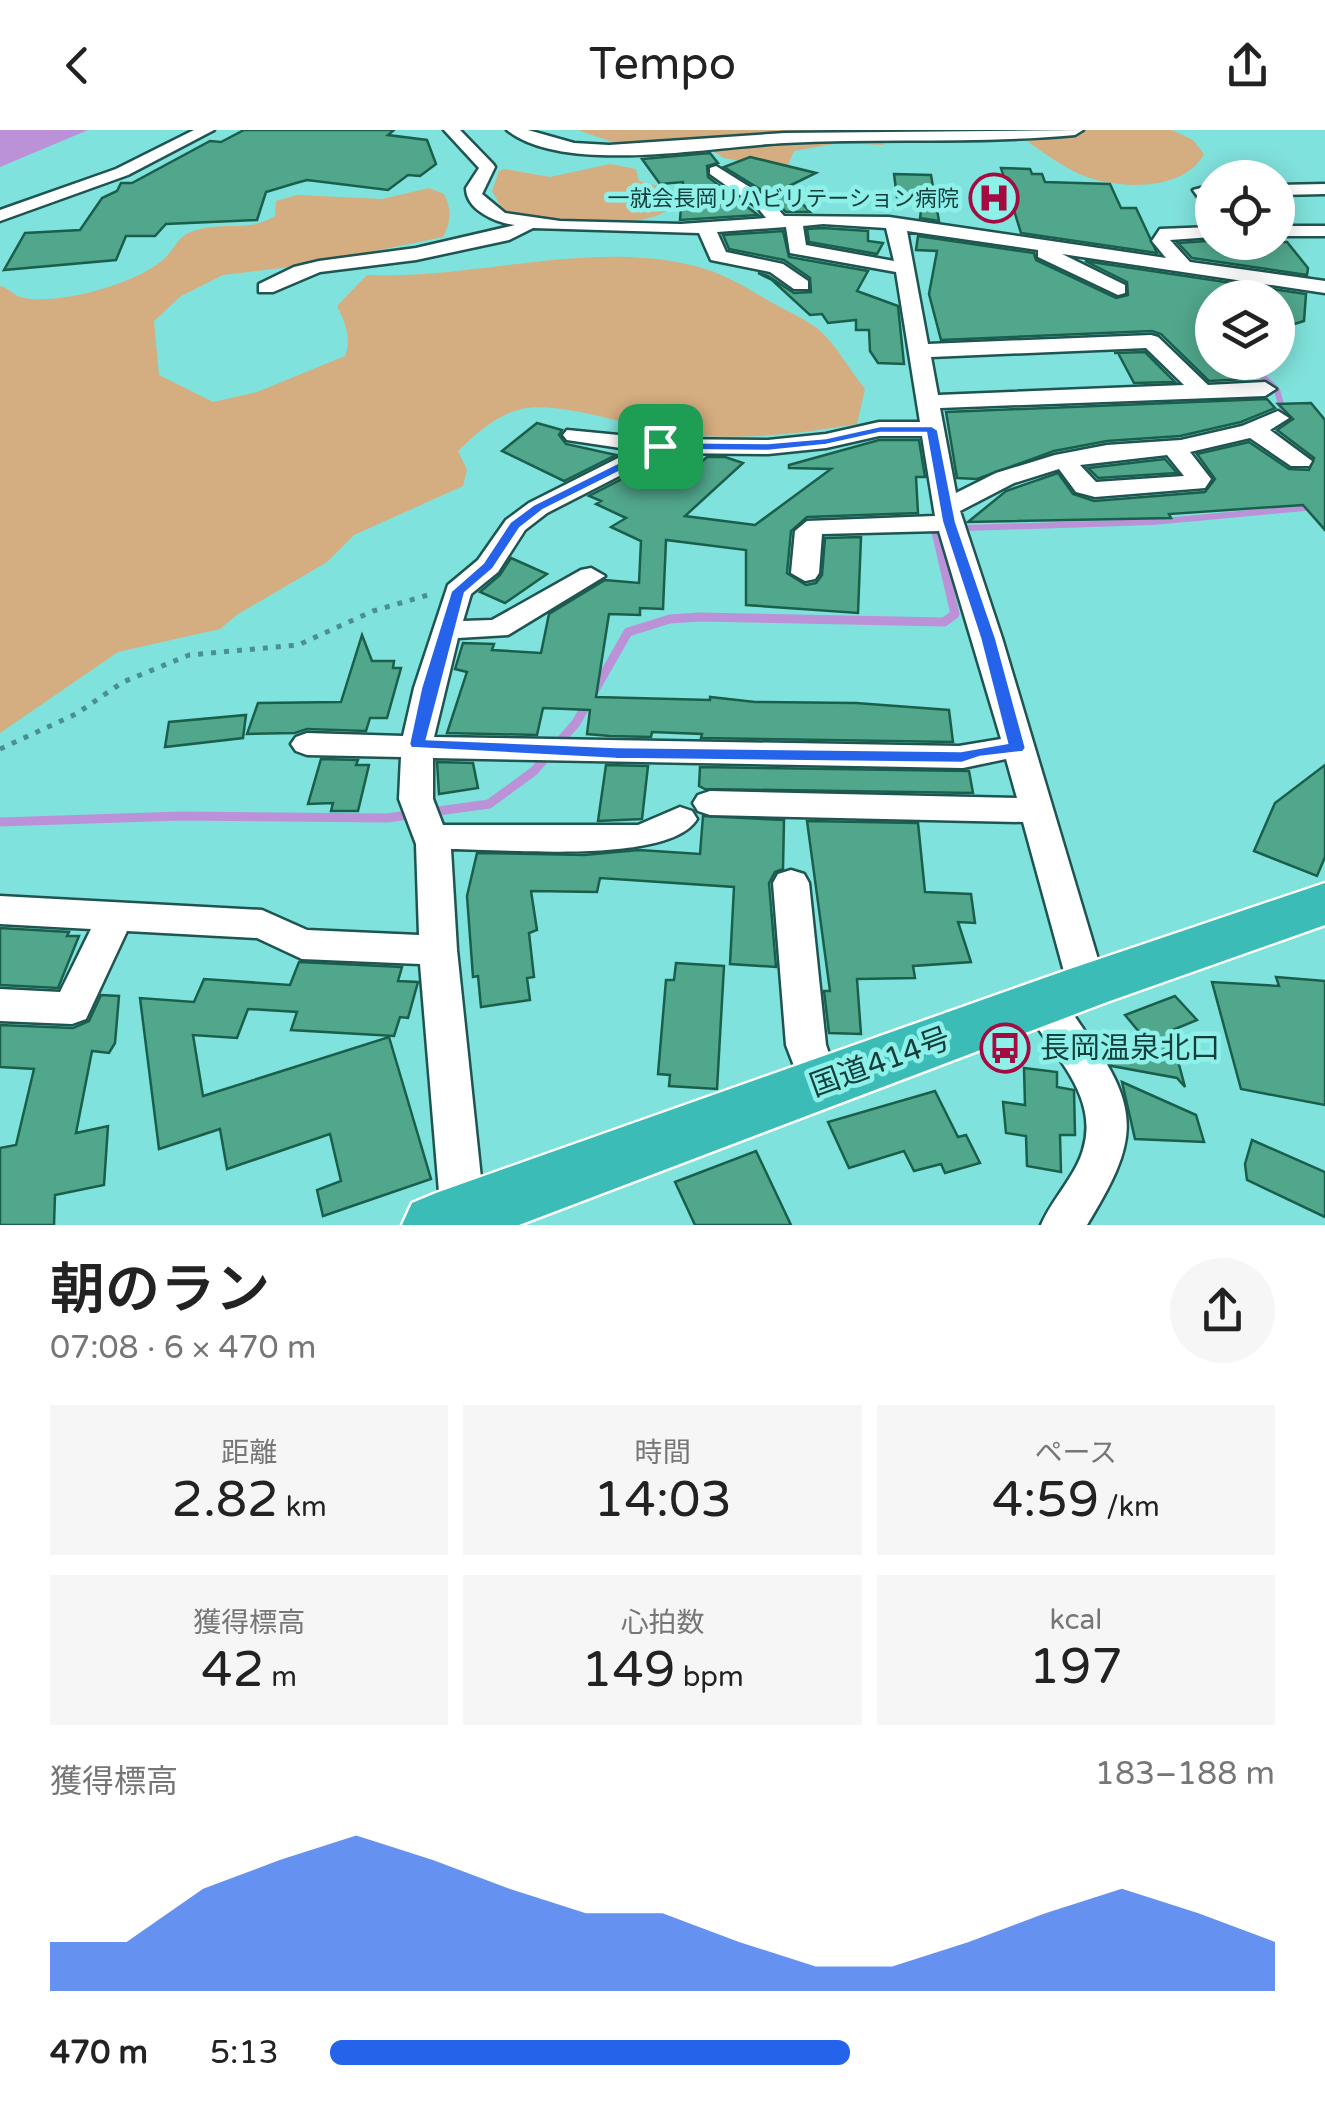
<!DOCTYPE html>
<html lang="ja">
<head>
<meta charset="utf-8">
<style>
	:root { --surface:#fff; --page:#f6f6f6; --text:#222; --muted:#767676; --accent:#2563eb }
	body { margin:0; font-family:"Varela Round","Noto Sans JP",sans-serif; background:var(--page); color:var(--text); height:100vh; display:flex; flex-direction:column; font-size:38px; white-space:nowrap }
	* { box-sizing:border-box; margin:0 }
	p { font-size:32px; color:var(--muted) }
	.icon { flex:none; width:55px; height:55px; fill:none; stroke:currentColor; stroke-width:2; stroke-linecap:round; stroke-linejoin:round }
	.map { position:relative; height:1095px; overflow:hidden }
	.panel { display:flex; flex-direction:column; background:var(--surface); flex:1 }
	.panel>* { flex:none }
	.tools { position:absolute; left:1195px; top:30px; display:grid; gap:20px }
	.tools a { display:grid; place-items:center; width:100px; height:100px; border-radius:50%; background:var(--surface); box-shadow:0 5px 25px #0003; font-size:50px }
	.pin { position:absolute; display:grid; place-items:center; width:85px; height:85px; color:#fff; margin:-42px; border-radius:20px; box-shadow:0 5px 15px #0006 }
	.round { display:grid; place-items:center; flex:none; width:105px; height:105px; border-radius:52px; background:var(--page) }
	.summary { display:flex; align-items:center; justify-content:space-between; height:170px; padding:0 50px }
	h1 { font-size:55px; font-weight:600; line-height:75px }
	.figures { display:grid; grid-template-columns:repeat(3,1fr); gap:15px; height:170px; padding:10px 50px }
	.figures div { display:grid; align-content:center; border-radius:0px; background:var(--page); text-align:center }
	.figures b { font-size:50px; font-weight:600 }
	.figures small { font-size:28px; font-weight:400 }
	.figures p { font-size:28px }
	.chart { height:280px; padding:20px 50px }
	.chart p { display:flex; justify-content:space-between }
	.chart svg { width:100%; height:180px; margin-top:10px; fill:var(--accent); opacity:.7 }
	ul { padding:0 50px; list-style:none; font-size:32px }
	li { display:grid; grid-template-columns:160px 120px 1fr; align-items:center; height:75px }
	li i { height:25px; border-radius:12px; background:var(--accent) }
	header { display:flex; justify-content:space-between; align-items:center; height:130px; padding:0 50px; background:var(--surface); font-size:45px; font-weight:600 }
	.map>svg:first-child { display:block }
	.green { fill:#d4ad80 }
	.water { fill:#bb92d7 }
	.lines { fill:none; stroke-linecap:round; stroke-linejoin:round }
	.stream-far1 { stroke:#bb92d7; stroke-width:6 }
	.stream { stroke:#bb92d7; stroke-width:9 }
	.building { fill:#51a78c; stroke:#1a5f4b; stroke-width:2.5 }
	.minor-casing { stroke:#1e5451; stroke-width:5 }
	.highway-casing { stroke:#fff; stroke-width:5 }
	.path { stroke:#4a908c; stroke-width:5; stroke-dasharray:5 8; stroke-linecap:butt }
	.minor { fill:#fff; fill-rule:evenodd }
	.highway { fill:#3cbcb6; fill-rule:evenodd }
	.route { fill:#2563eb; stroke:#fff; stroke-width:2.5; fill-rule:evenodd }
	.labels { text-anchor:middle; stroke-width:9; stroke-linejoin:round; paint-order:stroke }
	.far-poi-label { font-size:22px; fill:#133e3c; stroke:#8df0e9; text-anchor:end }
	.near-poi-label { font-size:30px; fill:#133e3c; stroke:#8df0e9; text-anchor:start }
	.near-street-label { font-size:30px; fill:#133e3c; stroke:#8df0e9 }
</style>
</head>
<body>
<header><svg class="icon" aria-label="back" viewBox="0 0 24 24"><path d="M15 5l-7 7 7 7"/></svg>Tempo<svg class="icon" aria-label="share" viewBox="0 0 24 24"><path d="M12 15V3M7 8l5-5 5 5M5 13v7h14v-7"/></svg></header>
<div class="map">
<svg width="1325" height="1095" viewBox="0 0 1325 1095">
	<rect width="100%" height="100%" fill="#80e2dc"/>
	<!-- green -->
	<g class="green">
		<path d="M 577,0 L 882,0 L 883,15 L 839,13 L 794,21 L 788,35 L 760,35 L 724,28 L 699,13 L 650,16 L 613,12 Z"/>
		<path d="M 1013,0 L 1172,0 L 1193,10 L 1204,24 C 1183,63 1114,60 1077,43 C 1053,31 1034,16 1013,0 Z"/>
		<path d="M 610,34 L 636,39 L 639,51 L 678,61 C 680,109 535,91 504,82 L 492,61 L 499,41 L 505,39 L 550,47 Z"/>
		<path d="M 429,58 L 444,64 C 452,80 451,91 443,107 L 306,135 L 223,145 L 181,166 L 154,191 L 159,245 L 213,272 L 257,262 L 345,226 C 352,209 345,192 337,176 L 367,145 C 476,150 588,109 695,136 C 723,143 747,158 771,172 C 786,181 804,188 818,199 C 836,214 850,241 865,259 L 857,294 C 798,304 740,311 681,304 C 638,299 560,270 521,279 C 496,285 476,304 458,321 L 467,340 L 463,356 L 354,405 L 327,432 L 238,484 L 220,499 L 118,522 L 0,603 L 0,156 C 9,158 12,164 20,167 C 55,177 141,153 166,127 C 179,113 177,105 200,99 C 227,92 250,102 275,86 L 276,71 L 297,65 L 382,69 Z"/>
	</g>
	<!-- water -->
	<path class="water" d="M 0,0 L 88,0 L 0,37 Z"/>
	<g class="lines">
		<!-- stream-far1 -->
		<g class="stream-far1">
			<path d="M 1247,232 L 1277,260 L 1284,285 L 1301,296"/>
			<path d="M 936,405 L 935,399 L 1153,392 L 1325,376"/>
		</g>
		<!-- stream -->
		<path class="stream" d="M 0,692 L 182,686 L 387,688 L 489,674 L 534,641 L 576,593 L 628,502 L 670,489 L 699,487 L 944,492 L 955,484 L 936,402"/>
	</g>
	<!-- building -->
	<g class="building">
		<path d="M 244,0 L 394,0 L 388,5 L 427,10 L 436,34 L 420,46 L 408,45 L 388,60 L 307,50 L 296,53 L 266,62 L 257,90 L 166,94 L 155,106 L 126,106 L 116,130 L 4,140 L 25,103 L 80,100 L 102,68 L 117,61 L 121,53 L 132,53 L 210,11 L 221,12 Z"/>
		<path d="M 710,23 L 718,33 L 707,36 L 708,47 L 758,85 L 680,90 L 683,52 L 660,54 L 642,29 Z"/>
		<path d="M 750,27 L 816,43 L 787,57 L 810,82 L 786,82 L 771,66 L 724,37 Z"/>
		<path d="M 1001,38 L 1030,39 L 1032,44 L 1042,44 L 1045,52 L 1110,54 L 1121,78 L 1136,78 L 1157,123 L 1021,103 Z"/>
		<path d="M 894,44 L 931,45 L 939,91 L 920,88 L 923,68 L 897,67 Z"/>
		<path d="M 823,98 L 868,101 L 868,111 L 883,113 L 877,124 L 809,112 L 807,99 Z"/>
		<path d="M 783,101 L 789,127 L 868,141 L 857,161 L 898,176 L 904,234 L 878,233 L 870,221 L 869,200 L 856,200 L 856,190 L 828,193 L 822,184 L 810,185 L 772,150 L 758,143 L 768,146 L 794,163 L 811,162 L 810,148 L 784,130 L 729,119 L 723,105 Z"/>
		<path d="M 918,106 L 1034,123 L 1036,130 L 1116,168 L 1128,165 L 1127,152 L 1085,131 L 1306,164 L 1304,191 L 1278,199 L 1278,168 L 1212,168 L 1212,232 L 1231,232 L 1248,249 L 1209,251 L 1161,204 L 1152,201 L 941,210 L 929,164 L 937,121 L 916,120 Z"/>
		<path d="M 1206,111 L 1287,112 L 1308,138 L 1307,145 L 1192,128 L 1178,113 Z"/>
		<path d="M 1145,222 L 1175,252 L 1134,253 L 1118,223 L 1114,223 Z"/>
		<path d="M 1267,269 L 1275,278 L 1241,292 L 1180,306 L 1107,311 L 1054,321 L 977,349 L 957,348 L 946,282 Z"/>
		<path d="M 1311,273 L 1325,290 L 1325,400 L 1303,375 L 1169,384 L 1171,388 L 968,392 L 1006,361 L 1058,343 L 1073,364 L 1094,371 L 1205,362 L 1215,349 L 1197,324 L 1249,312 L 1289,339 L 1309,340 L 1314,328 L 1277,300 L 1293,289 L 1278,274 Z"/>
		<path d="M 537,293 L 562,300 L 559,305 L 566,314 L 616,325 L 564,351 L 502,321 Z"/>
		<path d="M 879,310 L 919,310 L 925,347 L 916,347 L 918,383 L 807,387 L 791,401 L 787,443 L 806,455 L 816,453 L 822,445 L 825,408 L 861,407 L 858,483 L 746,475 L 746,420 L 666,410 L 663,479 L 640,478 L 640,485 L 609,484 L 596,567 L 710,570 L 710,567 L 755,572 L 856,573 L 949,580 L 953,612 L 701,608 L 702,604 L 652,602 L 651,607 L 610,606 L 587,604 L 590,580 L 543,578 L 537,605 L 447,603 L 467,542 L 455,539 L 463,513 L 494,514 L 492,520 L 541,523 L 549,484 L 605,450 L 639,453 L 641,411 L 611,397 L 626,388 L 596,374 L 601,371 L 589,366 L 665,327 L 684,327 L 699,334 L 707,327 L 725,327 L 743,333 L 685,386 L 755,395 L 831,339 L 789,338 L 789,335 Z"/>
		<path d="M 1165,329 L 1177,343 L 1098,348 L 1088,338 Z"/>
		<path d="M 511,428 L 547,444 L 505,473 L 480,462 L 500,445 Z"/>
		<path d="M 362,505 L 372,531 L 394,531 L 393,538 L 401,538 L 387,588 L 370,588 L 366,601 L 307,599 L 295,603 L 247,604 L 258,573 L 341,572 Z"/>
		<path d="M 246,585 L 243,608 L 165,617 L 169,592 Z"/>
		<path d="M 321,629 L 358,630 L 356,635 L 369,635 L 358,681 L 331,681 L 333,673 L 308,674 Z"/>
		<path d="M 437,632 L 473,633 L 478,658 L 439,664 Z"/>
		<path d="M 606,635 L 648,636 L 642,689 L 598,691 Z"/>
		<path d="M 1325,635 L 1325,727 L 1317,746 L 1254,721 L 1275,673 Z"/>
		<path d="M 700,637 L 969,641 L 973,663 L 705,659 L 699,656 Z"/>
		<path d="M 703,686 L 784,690 L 783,739 L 775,742 L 769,753 L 776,837 L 730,834 L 734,757 L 600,748 L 597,762 L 531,761 L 537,800 L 529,803 L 534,847 L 527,848 L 530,870 L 481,877 L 478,846 L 473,847 L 467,766 L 477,723 L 584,725 L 639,720 L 700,724 Z"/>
		<path d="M 807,691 L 918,693 L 925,762 L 971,764 L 975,793 L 958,792 L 971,832 L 913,836 L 915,848 L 857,849 L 861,904 L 829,903 L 824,861 L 830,861 Z"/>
		<path d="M 0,798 L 69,802 L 67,806 L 79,806 L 58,858 L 0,855 Z"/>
		<path d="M 299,832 L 402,837 L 398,851 L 418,852 L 408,888 L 400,887 L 394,906 L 291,900 L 297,882 L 248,879 L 237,908 L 193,905 L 203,966 L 389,907 L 431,1049 L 323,1086 L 317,1060 L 341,1051 L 330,1004 L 227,1039 L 220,999 L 159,1019 L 140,868 L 194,872 L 204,849 L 290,855 Z"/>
		<path d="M 676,833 L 724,836 L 717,959 L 669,956 L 670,945 L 658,944 L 666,850 L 674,850 Z"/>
		<path d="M 1276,847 L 1325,851 L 1325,975 L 1241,959 L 1212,852 L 1279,856 Z"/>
		<path d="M 101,865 L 119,866 L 115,913 L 109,923 L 92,921 L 76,1003 L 108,996 L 104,1055 L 55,1065 L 54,1095 L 0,1095 L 0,1018 L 16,1015 L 34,939 L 0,937 L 0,895 L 73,898 L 89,891 Z"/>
		<path d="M 1175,866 L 1197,890 L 1170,901 L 1185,957 L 1177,948 L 1112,936 L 1101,918 L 1155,921 L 1125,885 Z"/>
		<path d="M 1024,938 L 1057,942 L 1057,957 L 1074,960 L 1075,1005 L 1060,1005 L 1061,1042 L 1027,1036 L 1026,1006 L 1006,1003 L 1003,972 L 1025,975 Z"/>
		<path d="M 1122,952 L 1196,985 L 1204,1012 L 1135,1009 Z"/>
		<path d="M 935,961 L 958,1007 L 966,1005 L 980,1033 L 945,1043 L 941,1034 L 914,1041 L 904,1021 L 849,1038 L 828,992 Z"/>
		<path d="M 1252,1010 L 1325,1042 L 1325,1087 L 1247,1050 L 1245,1034 Z"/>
		<path d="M 756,1021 L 791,1095 L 695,1095 L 675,1052 Z"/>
	</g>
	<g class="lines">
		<!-- minor casing -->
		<g class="minor-casing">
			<g id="minor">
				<path d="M 194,0 L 214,0 L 128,45 L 0,91 L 0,80 L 116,39 Z"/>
				<path d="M 444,0 L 460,0 L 493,34 L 495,37 L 482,64 L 505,83 L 560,91 L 681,94 L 766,88 L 757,77 L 710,44 L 710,38 L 716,36 L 769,69 L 784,86 L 889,87 L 1166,128 L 1152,111 L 1160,99 L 1212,97 L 1212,107 L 1170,110 L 1190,132 L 1325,151 L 1325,163 L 1062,124 L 1125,155 L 1125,163 L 1118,165 L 1038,127 L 1038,120 L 907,101 L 928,214 L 1151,205 L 1158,207 L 1208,255 L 1265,252 L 1276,259 L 1265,266 L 940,278 L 956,363 L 996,343 L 1055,325 L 1107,315 L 1181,310 L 1242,296 L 1278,281 L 1289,288 L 1270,300 L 1312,331 L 1309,336 L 1291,336 L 1250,308 L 1190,322 L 1211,349 L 1205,358 L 1095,367 L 1076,362 L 1059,339 L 1014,353 L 960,381 L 1002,508 L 1106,856 L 1101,867 L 1087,871 L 1073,867 L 1068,856 L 1023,692 L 710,685 L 698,681 L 693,673 L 698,665 L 710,661 L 1017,668 L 1006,629 L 963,638 L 433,628 L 433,669 L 443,695 L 638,695 L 680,677 L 692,681 L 697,689 C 670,735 503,719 451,719 L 457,820 L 485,1086 L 481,1095 L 445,1095 L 441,1086 L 420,834 L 302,829 L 257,808 L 127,801 L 86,889 L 72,894 L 0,891 L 0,859 L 60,862 L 91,799 L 0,794 L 0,766 L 262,780 L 307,800 L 419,805 L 416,714 L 399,669 L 401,627 L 307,625 L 296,621 L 291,614 L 296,607 L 307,603 L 403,606 L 414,558 L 448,455 L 478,430 L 506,390 L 529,373 L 634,320 L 567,310 L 563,305 L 567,300 L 660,309 L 768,310 L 826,304 L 879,292 L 920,292 L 896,142 L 790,123 L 786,97 L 717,102 L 726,122 L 783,134 L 808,151 L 808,159 L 794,159 L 770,142 L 711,130 L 699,103 L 533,98 L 509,110 L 416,130 L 320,142 L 273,162 L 259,162 L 259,154 L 294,137 L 319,131 L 416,118 L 515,95 C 496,93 466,80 466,58 L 479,38 ZM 823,94 L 886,98 L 894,131 L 806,115 L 803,96 ZM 1146,218 L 1184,255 L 938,265 L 931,227 ZM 879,306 L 922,306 L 935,386 L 807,391 L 795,401 L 791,443 L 805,451 L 815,449 L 819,443 L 822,404 L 939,401 L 1001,609 L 959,616 L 434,607 L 458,508 L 508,505 L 605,446 L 591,438 L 581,440 L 492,490 L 463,491 L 471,464 L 498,442 L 525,400 L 547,383 L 664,323 L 768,324 L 826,318 ZM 1167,325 L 1184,346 L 1096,352 L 1080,335 Z"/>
				<path d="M 507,0 L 528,0 L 574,13 L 609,15 L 785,3 L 1083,0 L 1075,5 C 978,14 882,8 785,13 C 715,16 563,46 507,0 Z"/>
				<path d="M 1325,54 L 1325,64 L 1278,65 L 1278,55 Z"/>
				<path d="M 1212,55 L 1212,79 L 1206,78 L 1193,60 Z"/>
				<rect x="1278" y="96" width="47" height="10"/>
				<path d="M 791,740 L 804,744 L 809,753 L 826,915 L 840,955 L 834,967 L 820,973 L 806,967 L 786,915 L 773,753 L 778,744 Z"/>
				<path d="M 1042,857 C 1062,864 1072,883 1084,900 C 1144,981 1137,1013 1087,1095 L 1041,1095 C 1052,1069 1075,1047 1083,1020 C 1101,962 1046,920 1023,873 L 1028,862 Z"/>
			</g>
		</g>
		<!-- highway casing -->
		<g class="highway-casing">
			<path id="highway" d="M 1325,753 L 1325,795 L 1107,872 L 519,1095 L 402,1095 L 412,1073 L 436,1063 L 1067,840 Z"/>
		</g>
		<!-- path -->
		<path class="path" d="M 0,619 L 76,584 L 123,552 L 189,525 L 298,515 L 373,481 L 428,465"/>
		<!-- minor -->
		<use href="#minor" class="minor"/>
		<!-- highway -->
		<use href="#highway" class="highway"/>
	</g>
	<!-- route -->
	<path class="route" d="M 880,296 L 932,296 L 938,300 L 956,392 L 996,508 L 1026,618 L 1023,622 L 980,627 L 962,633 L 616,629 L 411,618 L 409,614 L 421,558 L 451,461 L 483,433 L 510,392 L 533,375 L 660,312 L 768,313 L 826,308 ZM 880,303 L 926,303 L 942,392 L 980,508 L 1007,613 L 961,621 L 616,617 L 427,609 L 465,463 L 493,439 L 520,398 L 543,380 L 663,320 L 768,321 L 826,315 Z"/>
	<!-- icons -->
	<defs>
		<g id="hospital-ring" transform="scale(2.5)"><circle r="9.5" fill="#8df0e9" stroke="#a40b41" stroke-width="1.5"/><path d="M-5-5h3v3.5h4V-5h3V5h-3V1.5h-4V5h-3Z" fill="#a40b41"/></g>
		<g id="bus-ring" transform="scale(2.5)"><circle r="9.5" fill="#8df0e9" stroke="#a40b41" stroke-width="1.5"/><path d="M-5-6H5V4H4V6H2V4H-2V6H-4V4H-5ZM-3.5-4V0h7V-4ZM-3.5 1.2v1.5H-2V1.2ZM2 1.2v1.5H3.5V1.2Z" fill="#a40b41"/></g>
	</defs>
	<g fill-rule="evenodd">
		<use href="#hospital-ring" x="994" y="68"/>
		<use href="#bus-ring" x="1005" y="918"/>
	</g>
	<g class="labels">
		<!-- far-poi labels -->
		<g class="far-poi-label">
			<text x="959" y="76">一就会長岡リハビリテーション病院</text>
		</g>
		<!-- near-poi labels -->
		<g class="near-poi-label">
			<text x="1040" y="928">長岡温泉北口</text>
		</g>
		<!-- near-street labels -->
		<g class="near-street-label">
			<text transform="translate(880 932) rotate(-20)" y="10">国道414号</text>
		</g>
	</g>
</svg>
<div class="tools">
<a><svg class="icon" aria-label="locate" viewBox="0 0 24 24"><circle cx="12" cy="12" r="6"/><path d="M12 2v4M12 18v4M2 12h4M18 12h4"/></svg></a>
<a><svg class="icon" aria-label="layers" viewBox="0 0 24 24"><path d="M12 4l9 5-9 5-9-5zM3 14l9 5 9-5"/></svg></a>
</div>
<div class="pin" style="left:660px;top:316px;background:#1e9e55"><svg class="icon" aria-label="arrive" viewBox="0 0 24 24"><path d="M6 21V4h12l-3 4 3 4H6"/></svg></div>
</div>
<section class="panel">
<div class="summary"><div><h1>朝のラン</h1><p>07:08 · 6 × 470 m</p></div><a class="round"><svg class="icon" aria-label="share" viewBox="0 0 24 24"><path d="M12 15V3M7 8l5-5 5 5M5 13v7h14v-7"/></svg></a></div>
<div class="figures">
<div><p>距離</p><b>2.82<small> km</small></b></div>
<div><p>時間</p><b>14:03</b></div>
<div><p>ペース</p><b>4:59<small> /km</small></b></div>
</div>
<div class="figures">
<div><p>獲得標高</p><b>42<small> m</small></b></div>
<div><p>心拍数</p><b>149<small> bpm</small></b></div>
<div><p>kcal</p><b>197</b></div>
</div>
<div class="chart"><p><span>獲得標高</span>183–188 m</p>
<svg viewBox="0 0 160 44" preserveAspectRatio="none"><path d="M0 44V32L10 32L20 19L30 12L40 6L50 12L60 19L70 25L80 25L90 32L100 38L110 38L120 32L130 25L140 19L150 25L160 32V44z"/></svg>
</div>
<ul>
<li><b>470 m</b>5:13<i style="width:55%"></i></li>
</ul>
</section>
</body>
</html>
